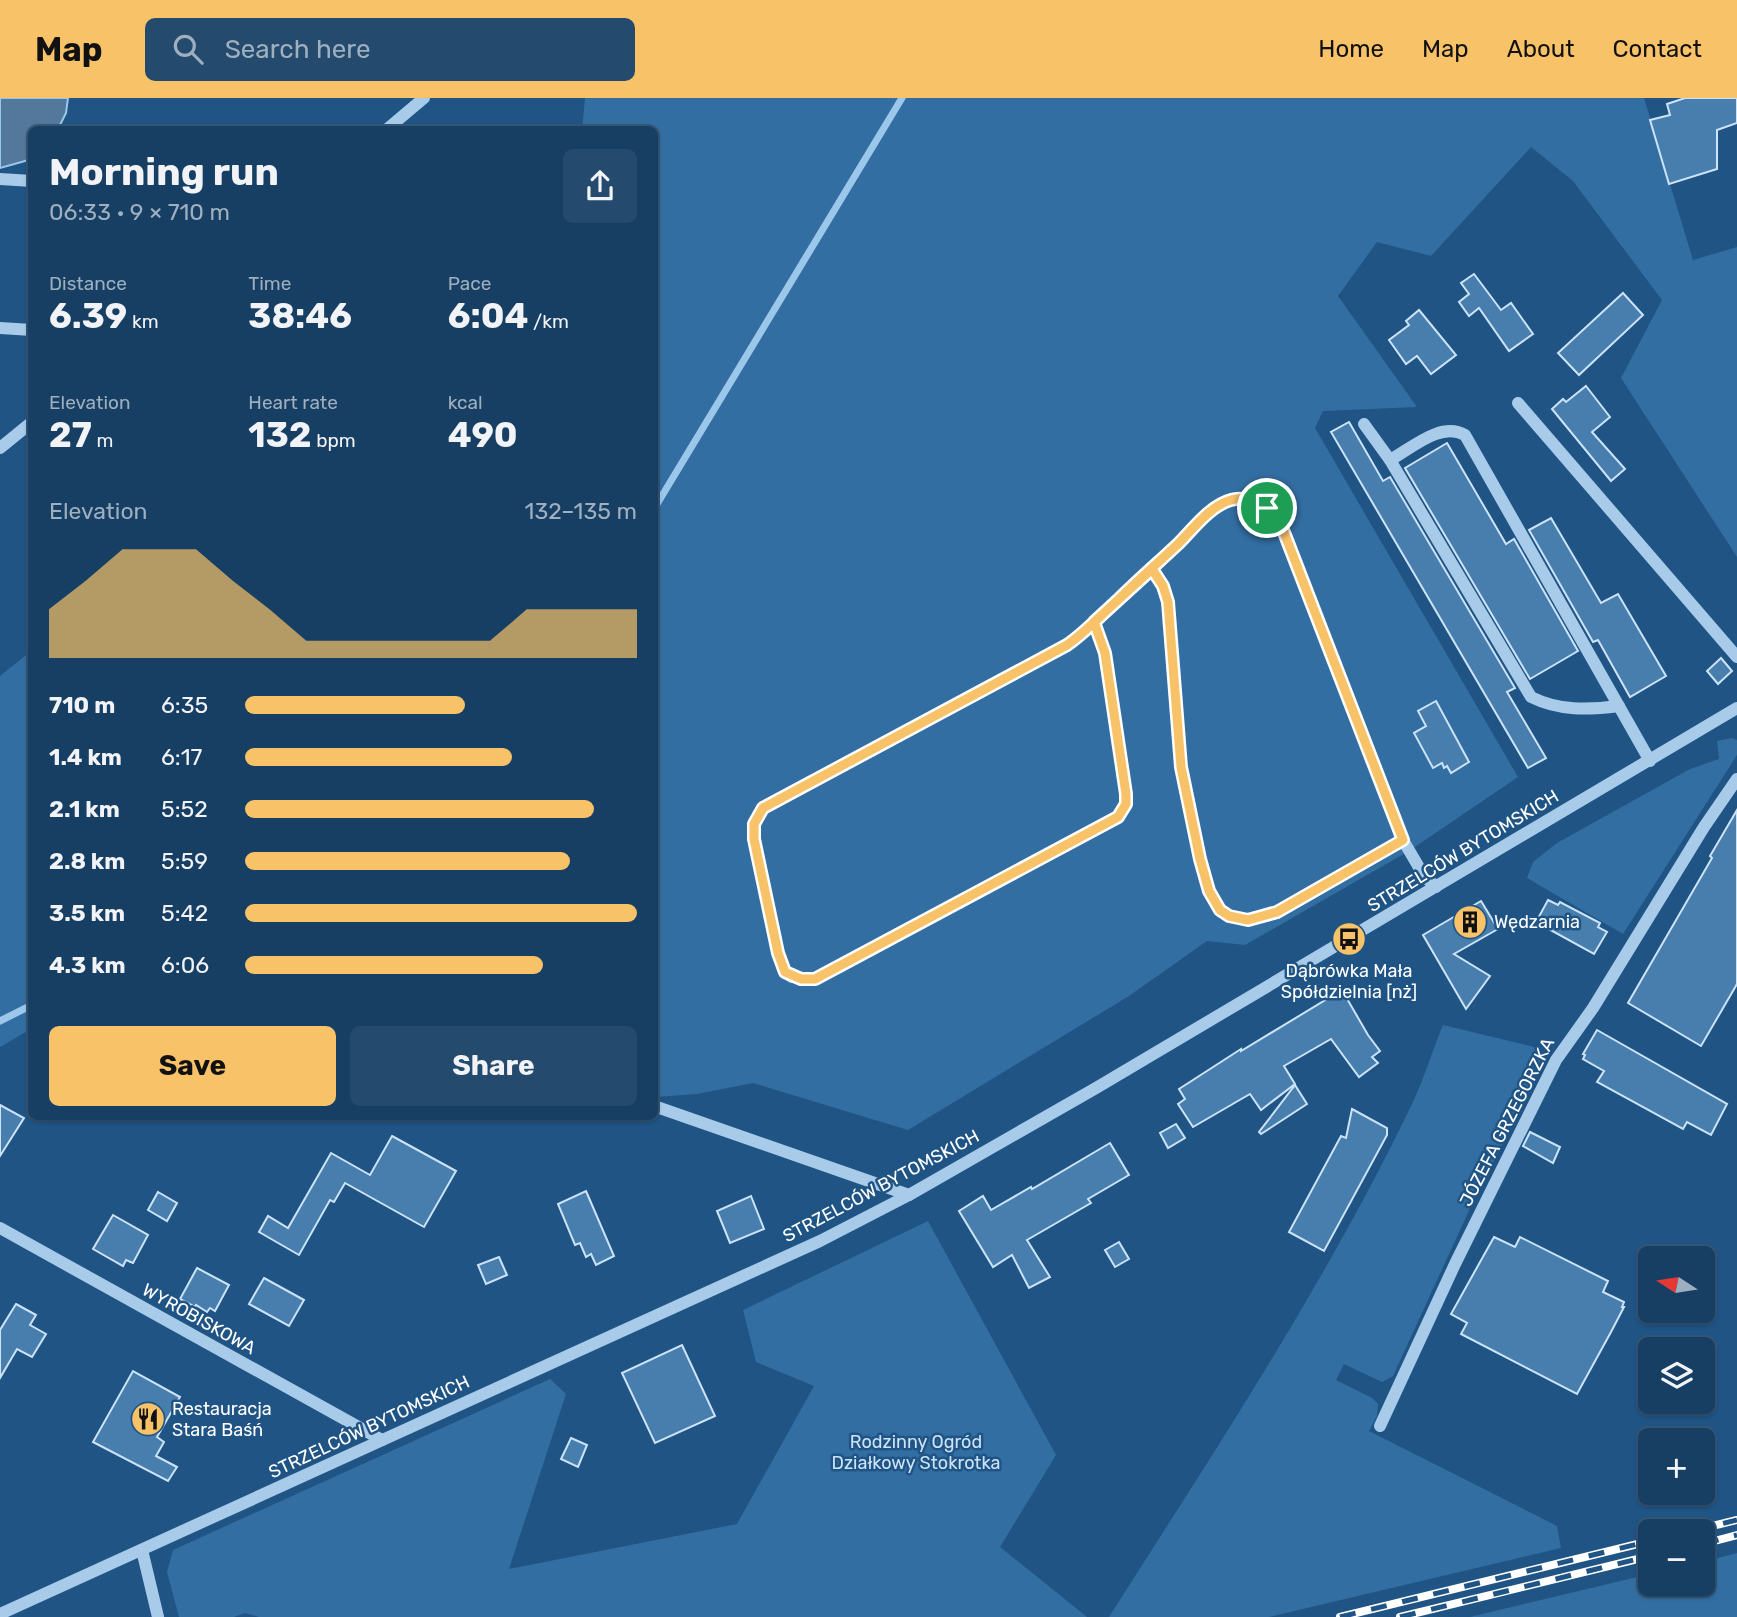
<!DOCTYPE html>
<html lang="en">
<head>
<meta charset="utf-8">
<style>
	:root { --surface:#173f64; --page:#244a6d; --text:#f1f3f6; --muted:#9eafbf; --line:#365878; --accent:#f7c268 }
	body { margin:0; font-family:Rubik,sans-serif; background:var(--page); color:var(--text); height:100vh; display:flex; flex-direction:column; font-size:26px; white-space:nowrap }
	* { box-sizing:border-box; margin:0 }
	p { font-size:23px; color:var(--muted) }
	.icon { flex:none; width:38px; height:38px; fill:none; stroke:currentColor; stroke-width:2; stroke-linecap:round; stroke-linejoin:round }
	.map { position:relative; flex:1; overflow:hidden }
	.details { position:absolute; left:28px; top:28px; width:630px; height:994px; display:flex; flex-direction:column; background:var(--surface); border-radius:10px; box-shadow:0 2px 5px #0004,0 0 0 2px var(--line) }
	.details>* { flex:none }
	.needle { width:46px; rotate:282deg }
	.tools { position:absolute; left:1638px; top:1148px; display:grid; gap:14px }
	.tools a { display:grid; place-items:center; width:77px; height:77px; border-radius:10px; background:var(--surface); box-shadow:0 2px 5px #0004,0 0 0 2px var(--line); font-size:35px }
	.pin { position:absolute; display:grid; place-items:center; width:60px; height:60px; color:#fff; margin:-30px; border:4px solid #fff; border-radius:50%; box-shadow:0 2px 7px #0007 }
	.round { display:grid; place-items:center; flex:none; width:74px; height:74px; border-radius:10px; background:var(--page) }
	.head { display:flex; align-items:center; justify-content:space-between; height:119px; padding:0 21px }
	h1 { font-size:38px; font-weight:700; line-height:52px }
	.stats { display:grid; grid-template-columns:repeat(3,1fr); gap:10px; height:119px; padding:7px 21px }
	.stats div { display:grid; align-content:center }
	.stats b { font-size:35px; font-weight:700 }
	.stats small { font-size:19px; font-weight:400 }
	.stats p { font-size:19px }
	.chart { height:196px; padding:14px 21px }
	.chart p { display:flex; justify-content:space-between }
	.chart svg { width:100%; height:126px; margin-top:7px; fill:var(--accent); opacity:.7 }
	.primary-button { display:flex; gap:14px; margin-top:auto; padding:14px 21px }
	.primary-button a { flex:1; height:80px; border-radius:10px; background:var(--accent); color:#111; font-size:28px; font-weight:700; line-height:80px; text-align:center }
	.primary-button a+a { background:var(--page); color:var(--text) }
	ul { padding:0 21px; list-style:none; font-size:23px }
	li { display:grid; grid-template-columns:112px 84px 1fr; align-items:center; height:52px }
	li i { height:18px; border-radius:9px; background:var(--accent) }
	header { display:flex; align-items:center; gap:42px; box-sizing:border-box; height:98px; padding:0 35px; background:var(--accent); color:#111 }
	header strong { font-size:33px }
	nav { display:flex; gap:38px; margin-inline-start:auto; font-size:24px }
	.search { width:490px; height:63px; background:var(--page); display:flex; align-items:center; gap:18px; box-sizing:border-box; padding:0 24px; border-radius:10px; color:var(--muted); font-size:26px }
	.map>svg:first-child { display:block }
	.green { fill:#336ea2 }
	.water { fill:#53789b; stroke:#9bc7eb; stroke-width:2 }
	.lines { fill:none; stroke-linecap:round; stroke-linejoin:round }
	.stream { stroke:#9bc7eb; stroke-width:7 }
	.building { fill:#487ead; stroke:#cce3f7; stroke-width:2 }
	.minor { stroke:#a7cbe9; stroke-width:12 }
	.rail-casing { stroke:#fff; stroke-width:8 }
	.rail { stroke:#1f5485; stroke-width:5; stroke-dasharray:16; stroke-linecap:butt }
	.route-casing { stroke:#fff; stroke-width:14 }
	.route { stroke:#f7c268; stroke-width:9 }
	.labels { text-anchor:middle; stroke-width:5; stroke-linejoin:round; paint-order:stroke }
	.street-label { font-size:18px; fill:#fff; stroke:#1f5485 }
	.poi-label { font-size:18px; fill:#fff; stroke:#1f5485; text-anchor:start }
	.park-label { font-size:18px; fill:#cce3f7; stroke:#1f5485 }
</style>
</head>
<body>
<header>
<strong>Map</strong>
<div class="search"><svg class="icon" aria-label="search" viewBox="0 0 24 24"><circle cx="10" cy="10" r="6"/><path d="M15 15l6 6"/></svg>Search here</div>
<nav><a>Home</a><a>Map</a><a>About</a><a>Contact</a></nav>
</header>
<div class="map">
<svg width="1737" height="1519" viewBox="0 0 1737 1519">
	<rect width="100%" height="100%" fill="#1f5485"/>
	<!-- green -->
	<g class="green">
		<path d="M 585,0 L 1644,0 L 1693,162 L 1737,149 L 1737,459 L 1621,280 L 1662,202 L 1573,83 L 1531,49 L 1431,158 L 1377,144 L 1338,198 L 1417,309 L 1323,313 L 1315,330 L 1518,679 L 1409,753 L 1245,847 L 1207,843 L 1129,898 L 908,1032 L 753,985 L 697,996 L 655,999 L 654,32 L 582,32 Z"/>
		<path d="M 31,553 L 31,931 L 0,949 L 0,578 Z"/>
		<path d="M 1732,640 L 1737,642 L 1737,657 L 1623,836 L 1527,780 L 1533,764 L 1557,745 L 1690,671 L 1719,661 L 1717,643 Z"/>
		<path d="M 1443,927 L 1534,949 L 1548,956 L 1472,1106 L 1393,1278 L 1382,1284 L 1344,1266 L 1336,1282 L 1372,1300 L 1378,1306 L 1377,1318 L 1369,1333 L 1557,1428 L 1561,1450 L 1269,1519 L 1109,1519 C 1215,1352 1326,1185 1412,1006 C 1424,981 1432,953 1443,927 Z"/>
		<path d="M 928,1123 L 1056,1357 L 1000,1449 L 1087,1519 L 259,1519 L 245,1515 L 234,1519 L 179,1519 L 167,1474 L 173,1452 L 550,1281 L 566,1296 L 509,1471 L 737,1426 L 814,1288 L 756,1264 L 743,1212 Z"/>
		<path d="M 1737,1455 L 1737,1519 L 1470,1519 L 1650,1476 L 1650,1486 L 1703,1486 L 1703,1464 Z"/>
	</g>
	<!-- water -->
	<path class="water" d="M 0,0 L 68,0 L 66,15 L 58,31 L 32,32 L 31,59 L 25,63 L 0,70 Z"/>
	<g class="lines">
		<!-- stream -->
		<g class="stream">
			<path d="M 654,411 L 902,0"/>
			<path d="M 0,923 L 32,907"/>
		</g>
	</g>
	<!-- building -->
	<g class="building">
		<path d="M 1685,0 L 1737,0 L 1737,25 L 1717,32 L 1717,71 L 1669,86 L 1650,22 L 1670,17 L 1667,6 Z"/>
		<path d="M 1474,176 L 1501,212 L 1511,205 L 1533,236 L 1509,253 L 1479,210 L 1469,218 L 1459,204 L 1469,196 L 1461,185 Z"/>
		<path d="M 1623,195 L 1643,217 L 1579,277 L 1558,255 Z"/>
		<path d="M 1419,212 L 1456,257 L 1431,276 L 1417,258 L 1406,266 L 1389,242 L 1409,227 L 1406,223 Z"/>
		<path d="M 1586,288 L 1610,319 L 1592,334 L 1625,371 L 1611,383 L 1552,311 L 1563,301 L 1566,304 Z"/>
		<path d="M 1349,324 L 1383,383 L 1390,379 L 1515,590 L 1507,594 L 1546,660 L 1528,670 L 1331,334 Z"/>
		<path d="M 1447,345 L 1506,446 L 1514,441 L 1578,553 L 1530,581 L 1405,370 Z"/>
		<path d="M 1551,420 L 1601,505 L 1618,496 L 1666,578 L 1630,599 L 1598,542 L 1593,544 L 1529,432 Z"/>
		<path d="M 1721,560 L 1732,573 L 1718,586 L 1707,573 Z"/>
		<path d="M 1436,603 L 1469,664 L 1451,675 L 1447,668 L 1444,670 L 1442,665 L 1433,670 L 1414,635 L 1426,628 L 1418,613 Z"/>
		<path d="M 1737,712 L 1737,886 L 1701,948 L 1628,905 L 1712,760 L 1710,758 Z"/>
		<path d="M 1548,802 L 1558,807 L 1560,804 L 1600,825 L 1598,829 L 1607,834 L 1594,856 L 1536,824 Z"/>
		<path d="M 1481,803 L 1498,831 L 1454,856 L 1490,878 L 1466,911 L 1423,837 Z"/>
		<path d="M 1342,892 L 1368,937 L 1380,953 L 1372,959 L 1378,965 L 1359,979 L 1331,941 L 1284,968 L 1295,986 L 1261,1012 L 1250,996 L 1193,1029 L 1178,1006 L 1185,1001 L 1179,991 L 1241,951 L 1241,953 Z"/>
		<path d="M 1597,932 L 1727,1006 L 1711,1037 L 1687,1024 L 1683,1031 L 1597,984 L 1604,973 L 1583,961 L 1585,957 L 1583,956 Z"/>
		<path d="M 1295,987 L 1307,1006 L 1261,1036 L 1259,1034 Z"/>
		<path d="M 0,1007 L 24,1020 L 0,1058 Z"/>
		<path d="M 1352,1011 L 1387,1030 L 1387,1037 L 1324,1153 L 1289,1134 L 1341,1038 L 1346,1040 Z"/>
		<path d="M 1176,1026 L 1185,1040 L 1168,1050 L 1160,1035 Z"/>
		<path d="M 1530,1034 L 1560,1049 L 1553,1065 L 1523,1048 Z"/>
		<path d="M 392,1038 L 456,1073 L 424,1129 L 345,1085 L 334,1104 L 330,1102 L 299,1157 L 259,1134 L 268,1118 L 288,1130 L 331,1055 L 370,1077 Z"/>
		<path d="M 1110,1045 L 1129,1077 L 1088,1101 L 1091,1105 L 1027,1142 L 1050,1179 L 1029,1190 L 1012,1157 L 993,1169 L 959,1113 L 983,1098 L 991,1112 L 1031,1089 L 1032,1091 Z"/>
		<path d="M 586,1093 L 614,1158 L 596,1167 L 591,1156 L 586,1159 L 580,1145 L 575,1147 L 558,1106 Z"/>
		<path d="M 158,1094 L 177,1105 L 167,1123 L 148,1112 Z"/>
		<path d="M 751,1098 L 764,1131 L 730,1145 L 717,1113 Z"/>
		<path d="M 113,1117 L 148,1137 L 133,1165 L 126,1162 L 123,1168 L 93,1151 Z"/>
		<path d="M 1494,1139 L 1515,1149 L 1520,1139 L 1608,1183 L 1603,1194 L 1624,1204 L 1622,1209 L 1624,1209 L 1611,1234 L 1577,1296 L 1461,1236 L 1467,1225 L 1451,1216 Z"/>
		<path d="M 1119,1144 L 1129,1161 L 1115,1169 L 1105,1152 Z"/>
		<path d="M 499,1159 L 507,1177 L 486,1186 L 478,1167 Z"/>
		<path d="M 197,1170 L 229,1187 L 215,1213 L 210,1210 L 207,1214 L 196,1207 L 195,1209 L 180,1201 Z"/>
		<path d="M 264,1180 L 304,1202 L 289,1228 L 249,1206 Z"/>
		<path d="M 16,1206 L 36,1217 L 30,1227 L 46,1236 L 32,1259 L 17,1251 L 0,1280 L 0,1232 Z"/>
		<path d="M 682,1247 L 715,1318 L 655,1345 L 622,1275 Z"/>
		<path d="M 133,1273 L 180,1299 L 157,1339 L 164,1344 L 156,1358 L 177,1369 L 168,1383 L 93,1344 Z"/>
		<path d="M 571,1340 L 587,1347 L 578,1369 L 561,1361 Z"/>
	</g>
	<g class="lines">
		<!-- minor -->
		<g class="minor">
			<path d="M 386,32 L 424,0"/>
			<path d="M 0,81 L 32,83"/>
			<path d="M 0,230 L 32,232"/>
			<path d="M 1518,305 L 1737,559"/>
			<path d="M 1364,326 L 1390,362 L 1531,599 C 1559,613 1588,612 1619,608"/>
			<path d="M 0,350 L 32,324"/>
			<path d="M 1390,362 C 1412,350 1441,323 1465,337 L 1650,663"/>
			<path d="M 1152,471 L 1163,488 L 1168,504 L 1181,669 L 1200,761 L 1209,793 L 1220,812 L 1229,818 L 1248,822 L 1277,815 L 1403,742"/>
			<path d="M 1094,524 L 1105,555 L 1126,696 L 1126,706 L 1118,719 L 815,881 L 792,879 L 785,874 L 778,855 L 754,741 L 754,726 L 763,710 L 1067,547 C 1084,535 1099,519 1115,504 C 1136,484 1158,465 1179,445 C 1193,431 1209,410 1228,403 C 1248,395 1269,409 1280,424 L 1403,742 L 1424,778 L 1436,789"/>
			<path d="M 654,1008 L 909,1097"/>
			<path d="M 0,1130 L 382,1342"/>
			<path d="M 1380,1328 L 1455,1166 L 1556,962 L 1593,910 L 1704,729 L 1737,681"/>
			<path d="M 142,1452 L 158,1519"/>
			<path d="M 0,1516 L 820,1143 L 909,1097 L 1096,990 L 1737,610"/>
		</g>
		<!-- rail casing -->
		<g class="rail-casing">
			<g id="rail">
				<path d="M 1692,1433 L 1737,1422"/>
				<path d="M 1703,1446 L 1737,1437"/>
				<path d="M 1340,1519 L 1650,1443"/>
				<path d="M 1400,1519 L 1650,1458"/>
			</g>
		</g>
		<!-- rail -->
		<use href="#rail" class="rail"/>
	</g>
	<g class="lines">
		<!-- route casing -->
		<g class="route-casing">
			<path id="route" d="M 1267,410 C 1256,404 1244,398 1231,402 C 1211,407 1193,431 1178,446 C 1159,464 1138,482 1119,501 C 1102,516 1086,534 1067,547 L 763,710 L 754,726 L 754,741 L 778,855 L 785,874 L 801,881 L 815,881 L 1118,719 L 1126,706 L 1126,696 L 1105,555 L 1094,524 L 1152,471 L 1163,488 L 1168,504 L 1181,669 L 1200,761 L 1209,793 L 1220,812 L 1229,818 L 1248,822 L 1277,814 L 1403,742 L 1280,424 L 1267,410"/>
		</g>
		<!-- route -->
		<use href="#route" class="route"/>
	</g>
	<!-- icons -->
	<defs>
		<g id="building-disc" transform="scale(1.75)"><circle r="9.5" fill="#f7c268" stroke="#1f5485"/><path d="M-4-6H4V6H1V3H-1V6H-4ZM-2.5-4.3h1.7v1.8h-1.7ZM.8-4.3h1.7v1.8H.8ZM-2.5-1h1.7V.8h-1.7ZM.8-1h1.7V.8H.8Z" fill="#111"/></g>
		<g id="bus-disc" transform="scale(1.75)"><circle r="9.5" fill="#f7c268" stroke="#1f5485"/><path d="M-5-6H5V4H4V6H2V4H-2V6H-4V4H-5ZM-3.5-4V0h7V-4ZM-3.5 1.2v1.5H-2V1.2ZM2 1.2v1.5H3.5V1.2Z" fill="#111"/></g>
		<g id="restaurant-disc" transform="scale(1.75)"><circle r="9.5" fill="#f7c268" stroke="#1f5485"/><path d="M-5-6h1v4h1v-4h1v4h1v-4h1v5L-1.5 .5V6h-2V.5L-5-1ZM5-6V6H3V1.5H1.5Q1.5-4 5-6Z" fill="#111"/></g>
	</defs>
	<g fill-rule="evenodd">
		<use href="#building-disc" x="1470" y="824"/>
		<use href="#bus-disc" x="1349" y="841"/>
		<use href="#restaurant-disc" x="148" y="1321"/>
	</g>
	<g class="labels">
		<!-- street labels -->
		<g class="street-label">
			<text transform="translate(1463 753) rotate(-31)" y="6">STRZELCÓW BYTOMSKICH</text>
			<text transform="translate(1507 1024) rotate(-63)" y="6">JÓZEFA GRZEGORZKA</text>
			<text transform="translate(881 1088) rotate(-28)" y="6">STRZELCÓW BYTOMSKICH</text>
			<text transform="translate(199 1221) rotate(29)" y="6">WYROBISKOWA</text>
			<text transform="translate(369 1329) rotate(-25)" y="6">STRZELCÓW BYTOMSKICH</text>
		</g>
		<!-- poi labels -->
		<g class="poi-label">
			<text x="1494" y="830">Wędzarnia</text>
			<text x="1349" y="879" text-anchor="middle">Dąbrówka Mała<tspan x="1349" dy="21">Spółdzielnia [nż]</tspan></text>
			<text x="172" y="1317">Restauracja<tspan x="172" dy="21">Stara Baśń</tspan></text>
		</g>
		<!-- park labels -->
		<g class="park-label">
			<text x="916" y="1350">Rodzinny Ogród<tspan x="916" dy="21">Działkowy Stokrotka</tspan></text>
		</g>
	</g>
</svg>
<div class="tools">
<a><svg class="needle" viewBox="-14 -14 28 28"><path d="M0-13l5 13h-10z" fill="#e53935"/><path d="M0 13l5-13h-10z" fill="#9eafbf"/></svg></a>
<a><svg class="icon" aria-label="layers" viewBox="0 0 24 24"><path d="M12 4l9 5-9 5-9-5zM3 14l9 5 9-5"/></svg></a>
<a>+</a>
<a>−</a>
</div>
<div class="pin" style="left:1267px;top:410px;background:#1e9e55"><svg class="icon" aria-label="arrive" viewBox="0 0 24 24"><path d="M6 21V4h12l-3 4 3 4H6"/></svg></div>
<section class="details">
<div class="head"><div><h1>Morning run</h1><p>06:33 · 9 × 710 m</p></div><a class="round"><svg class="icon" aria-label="share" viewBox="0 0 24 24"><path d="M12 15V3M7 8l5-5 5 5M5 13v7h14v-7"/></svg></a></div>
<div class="stats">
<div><p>Distance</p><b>6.39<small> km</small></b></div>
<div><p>Time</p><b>38:46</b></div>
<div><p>Pace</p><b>6:04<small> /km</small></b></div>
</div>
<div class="stats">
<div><p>Elevation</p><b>27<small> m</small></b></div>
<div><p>Heart rate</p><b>132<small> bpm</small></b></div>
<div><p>kcal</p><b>490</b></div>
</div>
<div class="chart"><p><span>Elevation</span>132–135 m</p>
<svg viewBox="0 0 160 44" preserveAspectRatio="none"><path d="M0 44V27L10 17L20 6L30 6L40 6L50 17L60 27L70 38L80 38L90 38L100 38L110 38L120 38L130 27L140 27L150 27L160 27V44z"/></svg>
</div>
<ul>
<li><b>710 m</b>6:35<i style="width:56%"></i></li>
<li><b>1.4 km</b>6:17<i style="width:68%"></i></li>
<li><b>2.1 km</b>5:52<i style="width:89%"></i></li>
<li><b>2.8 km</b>5:59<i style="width:83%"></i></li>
<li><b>3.5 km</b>5:42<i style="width:100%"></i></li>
<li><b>4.3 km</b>6:06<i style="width:76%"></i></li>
</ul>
<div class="primary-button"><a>Save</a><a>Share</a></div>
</section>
</div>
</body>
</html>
